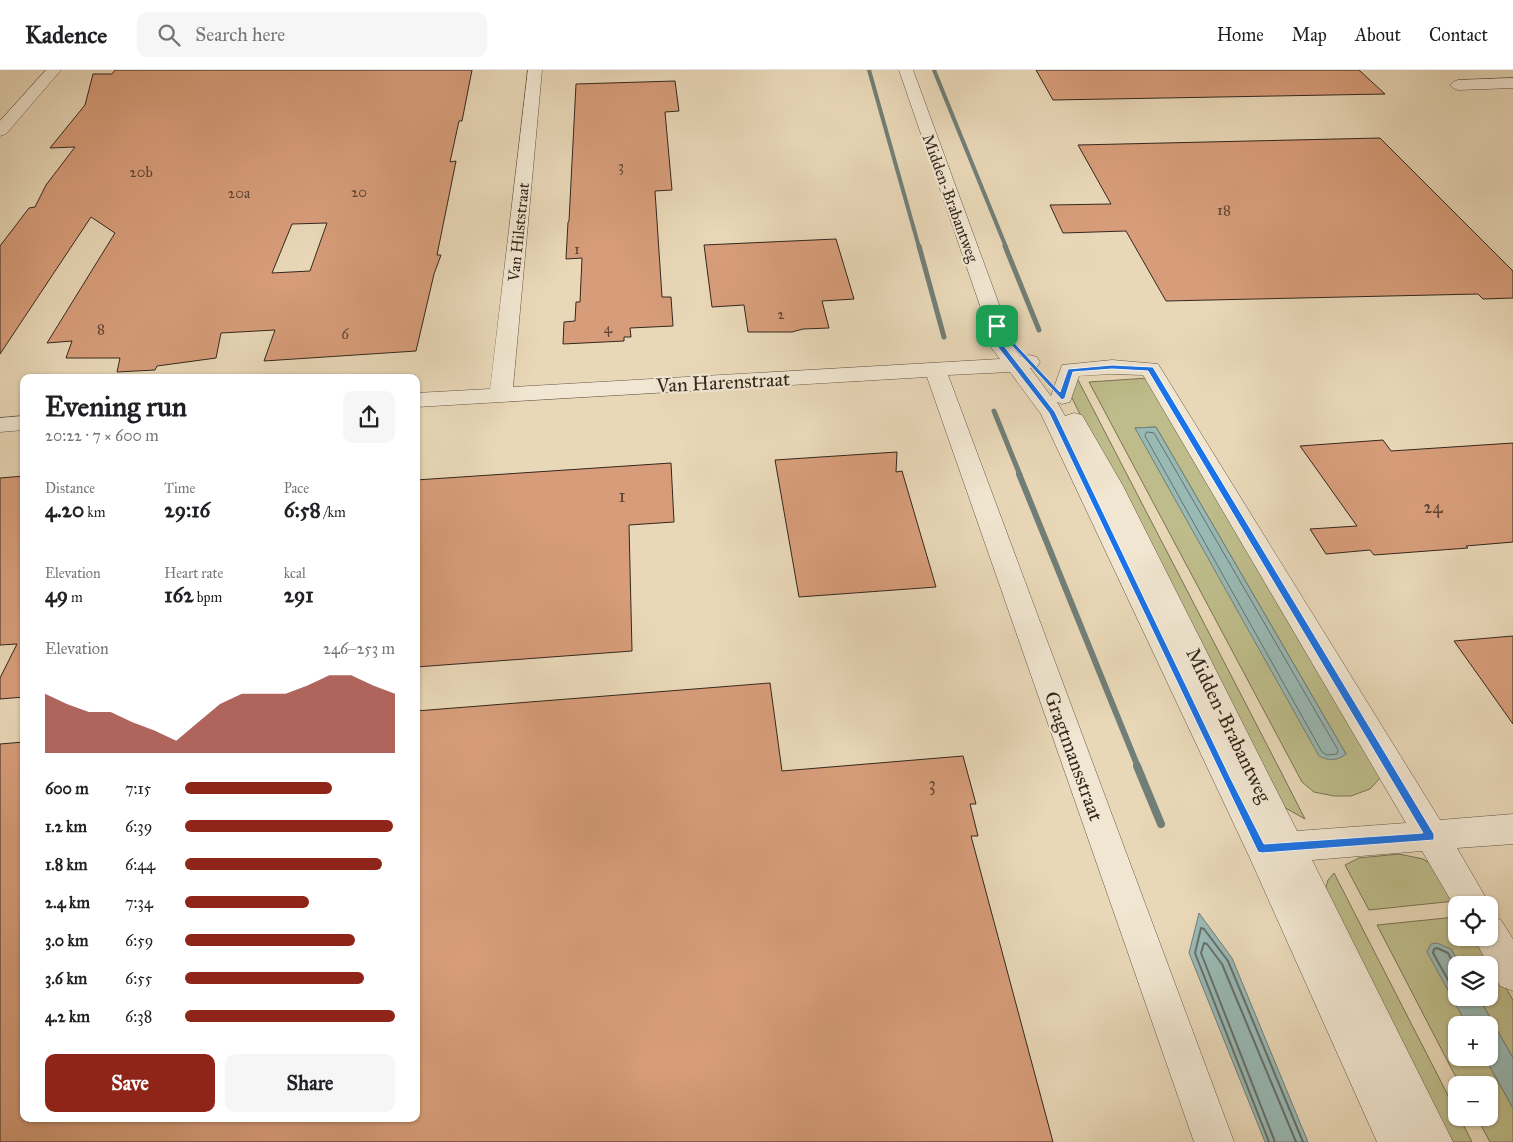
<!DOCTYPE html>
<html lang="en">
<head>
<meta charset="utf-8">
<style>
	:root { --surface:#fff; --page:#f6f6f6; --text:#202124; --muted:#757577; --line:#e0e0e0; --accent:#8f2418 }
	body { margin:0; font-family:"IM FELL Great Primer",serif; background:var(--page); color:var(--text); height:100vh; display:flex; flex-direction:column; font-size:19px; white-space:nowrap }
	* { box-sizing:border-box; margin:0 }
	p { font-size:16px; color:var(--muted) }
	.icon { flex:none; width:28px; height:28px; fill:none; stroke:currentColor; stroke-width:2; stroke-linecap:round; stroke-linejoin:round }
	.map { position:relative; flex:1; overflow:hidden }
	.panel { position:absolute; left:20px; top:304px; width:400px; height:748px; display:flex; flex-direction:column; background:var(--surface); border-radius:10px; box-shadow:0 1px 4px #0004 }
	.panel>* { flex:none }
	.controls { position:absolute; left:1448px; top:826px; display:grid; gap:10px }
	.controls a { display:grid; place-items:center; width:50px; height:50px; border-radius:10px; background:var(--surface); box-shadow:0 1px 4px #0004; font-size:25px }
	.pin { position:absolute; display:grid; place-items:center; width:42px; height:42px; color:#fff; margin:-21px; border-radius:10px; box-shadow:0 2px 8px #0006 }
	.round { display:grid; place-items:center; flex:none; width:52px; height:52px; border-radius:10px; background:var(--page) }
	.headline { display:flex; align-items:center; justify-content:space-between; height:85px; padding:0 25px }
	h1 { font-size:28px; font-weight:800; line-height:38px }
	.stats { display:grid; grid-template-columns:repeat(3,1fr); gap:8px; height:85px; padding:5px 25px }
	.stats div { display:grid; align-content:center }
	.stats b { font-size:21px; font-weight:800 }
	.stats small { font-size:14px; font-weight:400 }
	.stats p { font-size:14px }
	.chart { height:140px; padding:10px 25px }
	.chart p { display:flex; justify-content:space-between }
	.chart svg { width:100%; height:90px; margin-top:5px; fill:var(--accent); opacity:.7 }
	.cta { display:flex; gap:10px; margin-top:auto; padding:10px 25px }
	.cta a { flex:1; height:58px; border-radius:10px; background:var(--accent); color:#fff; font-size:20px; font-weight:800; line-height:58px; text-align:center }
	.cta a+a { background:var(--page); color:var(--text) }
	ul { padding:0 25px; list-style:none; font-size:16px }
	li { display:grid; grid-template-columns:80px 60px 1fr; align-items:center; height:38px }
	li i { height:12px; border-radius:6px; background:var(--accent) }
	header { display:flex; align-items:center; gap:30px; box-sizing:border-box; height:70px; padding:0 25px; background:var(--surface); border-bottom:1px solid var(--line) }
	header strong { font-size:24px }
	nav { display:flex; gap:28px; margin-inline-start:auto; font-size:18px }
	.search { width:350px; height:45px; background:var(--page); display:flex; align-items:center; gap:12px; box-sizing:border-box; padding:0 18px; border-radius:10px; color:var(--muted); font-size:19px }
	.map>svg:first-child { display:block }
	.green { fill:#bdbc8a; stroke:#797254; fill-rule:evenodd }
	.water { fill:#99b9b5; stroke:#717f78 }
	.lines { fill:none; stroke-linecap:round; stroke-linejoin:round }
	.shore-far1 { stroke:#677069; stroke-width:1 }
	.shore { stroke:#677069; stroke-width:2 }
	.stream-far3 { stroke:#717f78; stroke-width:4 }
	.stream-far2 { stroke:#717f78; stroke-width:5 }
	.stream-far1 { stroke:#717f78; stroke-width:6 }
	.stream { stroke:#717f78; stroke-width:8 }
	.building { fill:#d79d7a; stroke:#35271d; fill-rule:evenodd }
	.minor-casing { stroke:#625344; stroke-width:1 }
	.minor { fill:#f1e6d1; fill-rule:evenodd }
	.route { fill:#1a73e8; stroke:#fff; fill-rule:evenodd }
	.labels { text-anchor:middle; stroke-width:4.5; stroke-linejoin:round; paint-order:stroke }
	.far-number-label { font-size:15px; fill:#5e4434 }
	.far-street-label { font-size:16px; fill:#35271d; stroke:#f1e6d1 }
	.number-label { font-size:18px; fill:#5e4434 }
	.street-label { font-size:20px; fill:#35271d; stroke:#f1e6d1 }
</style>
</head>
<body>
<header>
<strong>Kadence</strong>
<div class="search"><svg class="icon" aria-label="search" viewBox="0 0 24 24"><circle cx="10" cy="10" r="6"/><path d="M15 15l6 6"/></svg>Search here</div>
<nav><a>Home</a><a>Map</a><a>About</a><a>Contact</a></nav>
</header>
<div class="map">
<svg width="1513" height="1072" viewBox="0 0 1513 1072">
	<rect width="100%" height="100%" fill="#e9d8b8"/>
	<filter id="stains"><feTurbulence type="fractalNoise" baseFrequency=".004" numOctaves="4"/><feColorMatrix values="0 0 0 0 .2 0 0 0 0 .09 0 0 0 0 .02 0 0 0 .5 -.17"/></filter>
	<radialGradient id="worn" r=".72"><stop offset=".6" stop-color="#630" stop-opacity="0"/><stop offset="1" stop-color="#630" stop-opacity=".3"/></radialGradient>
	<!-- green -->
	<g class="green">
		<path d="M 1148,308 L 1381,707 L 1370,719 L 1351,726 L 1334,726 L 1314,722 L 1302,712 L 1089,312 ZM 1156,357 L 1346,684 L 1135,358 Z"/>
		<path d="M 1078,310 L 1279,698 L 1305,749 L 1282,736 L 1268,721 L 1067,318 Z"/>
		<path d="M 1399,784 L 1423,789 L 1431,794 L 1455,831 L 1369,840 L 1345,795 L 1359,788 Z"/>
		<path d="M 1334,803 L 1456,1041 L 1456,1048 L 1460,1048 L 1472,1072 L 1441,1072 L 1323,828 L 1328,810 Z"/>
		<path d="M 1456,847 L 1456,868 L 1476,868 L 1513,930 L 1513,988 L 1479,928 L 1489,928 L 1489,895 L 1460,895 L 1451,879 L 1428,882 L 1467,955 L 1456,955 L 1456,988 L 1485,988 L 1513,1038 L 1513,1072 L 1490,1072 L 1477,1048 L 1489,1048 L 1489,1015 L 1460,1015 L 1377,855 Z"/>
	</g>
	<!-- water -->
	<g class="water">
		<path d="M 1156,357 L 1346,684 C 1338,691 1328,691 1319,686 L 1135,358 Z"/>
		<path d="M 1199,843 L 1232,888 L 1308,1072 L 1265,1072 L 1189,883 Z"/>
		<path d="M 1437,873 L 1451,879 L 1460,895 L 1456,895 L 1456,928 L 1479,928 L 1513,988 L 1513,1038 L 1485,988 L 1489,988 L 1489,955 L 1467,955 L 1427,882 L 1431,874 Z"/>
	</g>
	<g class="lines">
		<!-- shore-far1 -->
		<path class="shore-far1" d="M 1147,362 L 1154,363 L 1338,680 L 1337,684 L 1327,685 L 1322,682 L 1145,366 Z"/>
		<!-- shore -->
		<g class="shore">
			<path d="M 1456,898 L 1448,883 L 1437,878 L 1434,879 L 1433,883 L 1456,924"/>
			<path d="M 1269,1072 L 1195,883 L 1201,858 L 1204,859 L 1228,891 L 1303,1072"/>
			<path d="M 1275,1072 L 1201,883 L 1204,873 L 1207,874 L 1222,894 L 1296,1072"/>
		</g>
		<!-- stream-far3 -->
		<g class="stream-far3">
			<path d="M 869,0 L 919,177"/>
			<path d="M 934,0 L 1006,177"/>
		</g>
		<!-- stream-far2 -->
		<g class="stream-far2">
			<path d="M 919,176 L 944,267"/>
			<path d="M 1005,176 L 1039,260"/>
			<path d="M 994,341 L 1020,405"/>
		</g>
		<!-- stream-far1 -->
		<path class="stream-far1" d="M 1019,404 L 1138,697"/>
		<!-- stream -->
		<path class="stream" d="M 1137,696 L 1161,754"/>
	</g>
	<!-- building -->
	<g class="building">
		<path d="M 115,0 L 472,0 L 462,51 L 459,51 L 450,92 L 456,91 L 437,185 L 441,185 L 434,204 L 416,281 L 264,291 L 275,260 L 221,263 L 216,288 L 157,296 L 155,300 L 117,302 L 120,288 L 66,288 L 72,271 L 47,273 L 115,163 L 91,147 L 0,284 L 0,176 L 29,138 L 35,137 L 46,115 L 75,77 L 50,78 L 85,35 L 93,4 L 112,4 ZM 327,153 L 310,201 L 272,203 L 292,154 Z"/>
		<path d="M 1036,0 L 1359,0 L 1385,24 L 1053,30 Z"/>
		<path d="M 675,11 L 679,41 L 665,42 L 672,120 L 655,121 L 662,227 L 671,227 L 673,256 L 630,258 L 631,267 L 624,267 L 624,271 L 563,274 L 564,252 L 575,251 L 576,232 L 580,232 L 582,188 L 566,189 L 568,152 L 569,151 L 576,14 Z"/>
		<path d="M 1380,68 L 1513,201 L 1513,228 L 1483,229 L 1478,224 L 1166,231 L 1126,161 L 1063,163 L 1050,135 L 1111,134 L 1078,75 Z"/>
		<path d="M 836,169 L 854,229 L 822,231 L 829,258 L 803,259 L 792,262 L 748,262 L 744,235 L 712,237 L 704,175 Z"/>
		<path d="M 1383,370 L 1391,381 L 1513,373 L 1513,472 L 1466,476 L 1468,478 L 1374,485 L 1370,480 L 1326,484 L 1310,459 L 1357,456 L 1300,376 Z"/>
		<path d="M 897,382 L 896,402 L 902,401 L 936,517 L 799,527 L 775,390 Z"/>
		<path d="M 671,393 L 674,452 L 629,455 L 632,581 L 416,597 L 416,410 Z"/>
		<path d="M 24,406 L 24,627 L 0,629 L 0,608 L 17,574 L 0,575 L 0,408 Z"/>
		<path d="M 1513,566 L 1513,654 L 1454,571 Z"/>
		<path d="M 770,613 L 782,701 L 963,686 L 976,734 L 970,734 L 978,766 L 971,766 L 1053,1072 L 0,1072 L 0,674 L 24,672 L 24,1048 L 416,1048 L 416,641 Z"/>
	</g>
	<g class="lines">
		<!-- minor casing -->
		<g class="minor-casing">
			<g id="minor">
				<path d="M 46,0 L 61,0 L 6,64 L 0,66 L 0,51 Z"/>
				<path d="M 528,0 L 542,0 L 513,317 L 1000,289 L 990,276 L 987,256 L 899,0 L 913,0 L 1007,256 L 1011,275 L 1021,287 L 1029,285 L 1037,287 L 1040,292 L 1037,297 L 1030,298 L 1051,326 L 1062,295 L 1112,290 L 1158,294 L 1440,750 L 1513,744 L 1513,774 L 1457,778 L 1490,835 L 1489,839 L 1489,835 L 1456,835 L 1456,839 L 1422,781 L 1312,790 L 1453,1072 L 1377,1072 L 1249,786 L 1041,344 L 1010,302 L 948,305 L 1234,1072 L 1194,1072 L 927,307 L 416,337 L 416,323 L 490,319 ZM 1112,304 L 1143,305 L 1406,753 L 1297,761 L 1123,416 L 1082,345 L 1074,343 L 1065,346 L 1057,332 L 1062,334 L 1070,332 L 1079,306 Z"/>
				<path d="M 1513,8 L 1513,18 L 1458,20 L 1453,18 L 1450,15 L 1453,12 L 1458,10 Z"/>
				<path d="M 24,346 L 24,360 L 0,362 L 0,348 Z"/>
				<path d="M 1489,845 L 1501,850 L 1513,869 L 1513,921 L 1500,916 L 1474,868 L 1489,868 Z"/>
			</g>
		</g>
		<!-- minor -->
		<use href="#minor" class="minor"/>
	</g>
	<!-- route -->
	<path class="route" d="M 997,254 L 1060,322 L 1068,299 L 1112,295 L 1153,297 L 1434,764 L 1434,770 L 1262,783 L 1258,782 L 1049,343 L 997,276 L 994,256 ZM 1002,265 L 1062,330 L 1065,328 L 1073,302 L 1112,299 L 1148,301 L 1423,763 L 1264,774 L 1230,707 L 1055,342 L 1004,276 Z"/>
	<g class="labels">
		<!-- far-number labels -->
		<g class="far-number-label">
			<text x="621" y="101">3</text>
			<text x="141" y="107">20b</text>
			<text x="359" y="127">20</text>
			<text x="239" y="128">20a</text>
			<text x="1224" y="145">18</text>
			<text x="577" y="184">1</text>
			<text x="781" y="249">2</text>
			<text x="608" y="263">4</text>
			<text x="101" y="264">8</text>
			<text x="345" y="269">6</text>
		</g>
		<!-- far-street labels -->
		<g class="far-street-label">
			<text transform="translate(951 128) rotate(70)" y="6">Midden-Brabantweg</text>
			<text transform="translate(518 162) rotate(-84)" y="6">Van Hilststraat</text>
		</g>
		<!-- number labels -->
		<g class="number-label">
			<text x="622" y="432">1</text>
			<text x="1433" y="443">24</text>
			<text x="932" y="720">3</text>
		</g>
		<!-- street labels -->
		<g class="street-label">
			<text transform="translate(723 312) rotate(-3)" y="7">Van Harenstraat</text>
			<text transform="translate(1229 655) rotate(64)" y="7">Midden-Brabantweg</text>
			<text transform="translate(1074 686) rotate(70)" y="7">Gragtmansstraat</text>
		</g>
	</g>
	<rect width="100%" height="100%" filter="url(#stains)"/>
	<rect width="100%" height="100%" fill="url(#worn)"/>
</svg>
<div class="controls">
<a><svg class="icon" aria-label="locate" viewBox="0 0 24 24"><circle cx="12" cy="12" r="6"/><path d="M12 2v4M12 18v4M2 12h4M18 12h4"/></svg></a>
<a><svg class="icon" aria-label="layers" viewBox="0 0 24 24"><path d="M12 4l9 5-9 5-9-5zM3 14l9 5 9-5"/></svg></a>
<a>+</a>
<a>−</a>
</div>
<div class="pin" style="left:997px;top:256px;background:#1e9e55"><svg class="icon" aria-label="arrive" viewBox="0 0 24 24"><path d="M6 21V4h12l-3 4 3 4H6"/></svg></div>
<section class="panel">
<div class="headline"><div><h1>Evening run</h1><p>20:22 · 7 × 600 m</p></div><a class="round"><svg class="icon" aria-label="share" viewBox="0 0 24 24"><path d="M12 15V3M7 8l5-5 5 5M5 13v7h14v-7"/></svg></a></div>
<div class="stats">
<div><p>Distance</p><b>4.20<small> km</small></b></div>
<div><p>Time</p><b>29:16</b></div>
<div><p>Pace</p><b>6:58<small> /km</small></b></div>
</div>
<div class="stats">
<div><p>Elevation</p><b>49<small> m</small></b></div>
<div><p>Heart rate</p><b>162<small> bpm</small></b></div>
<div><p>kcal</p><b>291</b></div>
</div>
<div class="chart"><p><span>Elevation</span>246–253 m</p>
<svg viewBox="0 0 160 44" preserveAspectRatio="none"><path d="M0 44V15L10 20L20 24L30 24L40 29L50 33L60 38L70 29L80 20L90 15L100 15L110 15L120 11L130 6L140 6L150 11L160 15V44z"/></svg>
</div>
<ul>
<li><b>600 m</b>7:15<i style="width:70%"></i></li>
<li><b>1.2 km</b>6:39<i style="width:99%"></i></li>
<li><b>1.8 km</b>6:44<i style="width:94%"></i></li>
<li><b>2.4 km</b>7:34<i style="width:59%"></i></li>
<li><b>3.0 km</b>6:59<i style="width:81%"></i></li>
<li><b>3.6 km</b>6:55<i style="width:85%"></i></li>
<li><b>4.2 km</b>6:38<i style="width:100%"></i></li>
</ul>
<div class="cta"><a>Save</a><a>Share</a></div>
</section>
</div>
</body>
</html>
